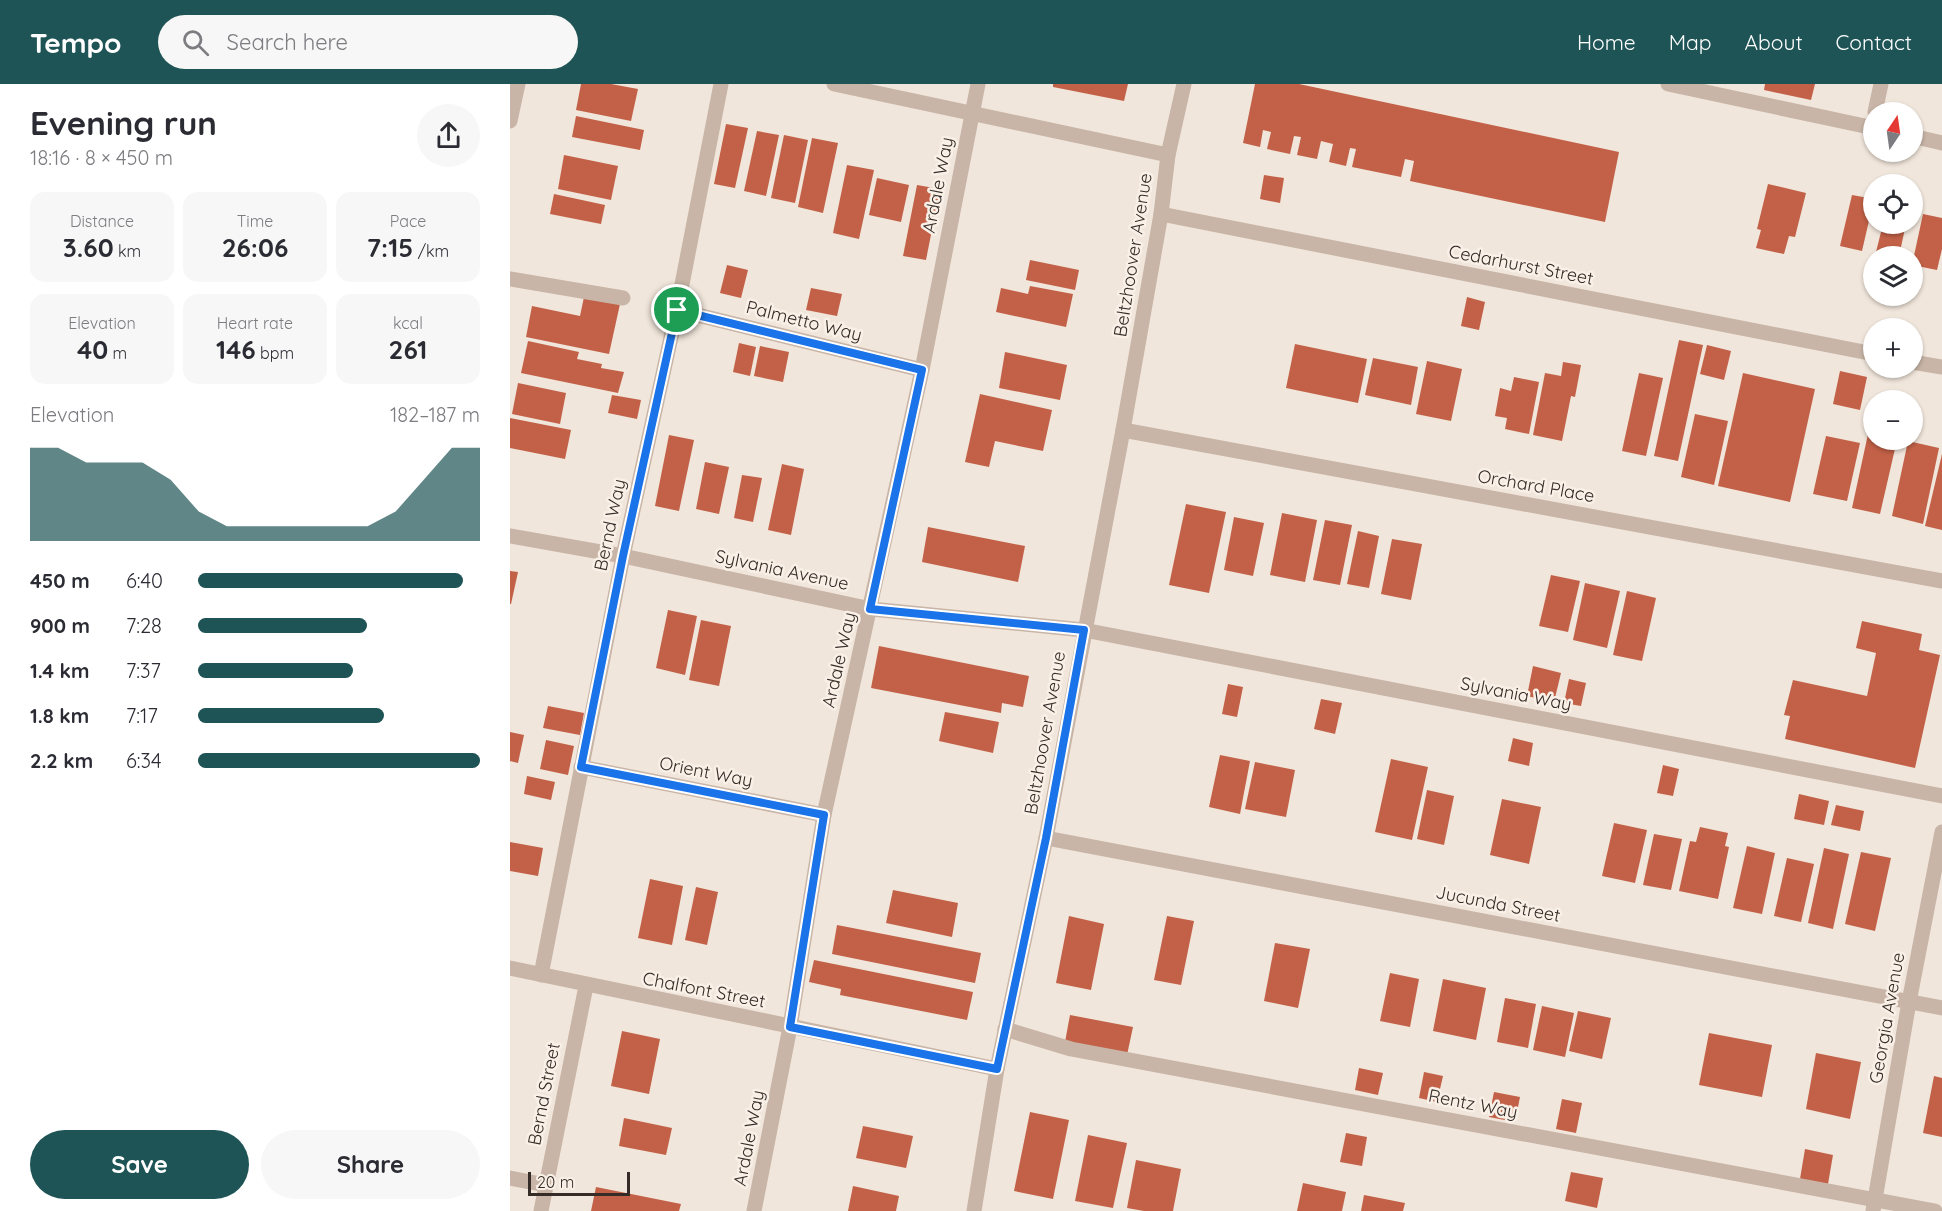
<!DOCTYPE html>
<html lang="en">
<head>
<meta charset="utf-8">
<style>
	:root { --surface:#fff; --page:#f7f7f7; --text:#2b2b33; --muted:#7c7c81; --accent:#1e5455 }
	body { margin:0; font-family:Quicksand,sans-serif; background:var(--page); color:var(--text); height:100vh; display:flex; flex-direction:column; font-size:22px; white-space:nowrap }
	* { box-sizing:border-box; margin:0 }
	p { font-size:20px; color:var(--muted) }
	.icon { flex:none; width:33px; height:33px; fill:none; stroke:currentColor; stroke-width:2; stroke-linecap:round; stroke-linejoin:round }
	.map { position:relative; flex:1; overflow:hidden }
	.side { display:flex; flex-direction:column; background:var(--surface); width:510px }
	.side>* { flex:none }
	.needle { width:39px; rotate:13deg }
	.controls { position:absolute; left:1353px; top:18px; display:grid; gap:12px }
	.controls a { display:grid; place-items:center; width:60px; height:60px; border-radius:50%; background:var(--surface); box-shadow:0 2px 4px #0004; font-size:30px }
	.scale { position:absolute; left:18px; bottom:15px; width:102px; box-sizing:border-box; padding-left:6px; border:3px solid #352b27; border-top:0; font-size:16px; line-height:21px; white-space:nowrap; color:#352b27; -webkit-text-stroke:4px #f9f0e7; paint-order:stroke }
	.pin { position:absolute; display:grid; place-items:center; width:51px; height:51px; color:#fff; margin:-26px; border:3px solid #fff; border-radius:50%; box-shadow:0 2px 6px #0007 }
	.round { display:grid; place-items:center; flex:none; width:63px; height:63px; border-radius:32px; background:var(--page) }
	.overview { display:flex; align-items:center; justify-content:space-between; height:102px; padding:0 30px }
	h1 { font-size:33px; font-weight:700; line-height:45px }
	.figures { display:grid; grid-template-columns:repeat(3,1fr); gap:9px; height:102px; padding:6px 30px }
	.figures div { display:grid; align-content:center; border-radius:15px; background:var(--page); text-align:center }
	.figures b { font-size:26px; font-weight:700 }
	.figures small { font-size:16px; font-weight:400 }
	.figures p { font-size:16px }
	.chart { height:168px; padding:12px 30px }
	.chart p { display:flex; justify-content:space-between }
	.chart svg { width:100%; height:108px; margin-top:6px; fill:var(--accent); opacity:.7 }
	.cta { display:flex; gap:12px; margin-top:auto; padding:12px 30px }
	.cta a { flex:1; height:69px; border-radius:36px; background:var(--accent); color:#fff; font-size:24px; font-weight:700; line-height:69px; text-align:center }
	.cta a+a { background:var(--page); color:var(--text) }
	ul { padding:0 30px; list-style:none; font-size:20px }
	li { display:grid; grid-template-columns:96px 72px 1fr; align-items:center; height:45px }
	li i { height:15px; border-radius:8px; background:var(--accent) }
	header { display:flex; align-items:center; gap:36px; box-sizing:border-box; height:84px; padding:0 30px; background:var(--accent); color:#fff }
	header strong { font-size:28px }
	nav { display:flex; gap:33px; margin-inline-start:auto; font-size:21px }
	.search { width:420px; height:54px; background:var(--page); display:flex; align-items:center; gap:15px; box-sizing:border-box; padding:0 21px; border-radius:33px; color:var(--muted); font-size:22px }
	main { display:flex; flex:1; min-height:0 }
	.map>svg:first-child { display:block }
	.building { fill:#c26147 }
	.lines { fill:none; stroke-linecap:round; stroke-linejoin:round }
	.service { stroke:#c8b5a7; stroke-width:15 }
	.minor { stroke:#c8b5a7; stroke-width:15 }
	.tertiary { stroke:#c8b5a7; stroke-width:15 }
	.route-casing { stroke:#fff; stroke-width:12 }
	.route { stroke:#1a73e8; stroke-width:8 }
	.labels { text-anchor:middle; stroke-width:5; stroke-linejoin:round; paint-order:stroke }
	.street-label { font-size:18px; fill:#352b27; stroke:#f9f0e7 }
</style>
</head>
<body>
<header>
<strong>Tempo</strong>
<div class="search"><svg class="icon" aria-label="search" viewBox="0 0 24 24"><circle cx="10" cy="10" r="6"/><path d="M15 15l6 6"/></svg>Search here</div>
<nav><a>Home</a><a>Map</a><a>About</a><a>Contact</a></nav>
</header>
<main>
<section class="side">
<div class="overview"><div><h1>Evening run</h1><p>18:16 · 8 × 450 m</p></div><a class="round"><svg class="icon" aria-label="share" viewBox="0 0 24 24"><path d="M12 15V3M7 8l5-5 5 5M5 13v7h14v-7"/></svg></a></div>
<div class="figures">
<div><p>Distance</p><b>3.60<small> km</small></b></div>
<div><p>Time</p><b>26:06</b></div>
<div><p>Pace</p><b>7:15<small> /km</small></b></div>
</div>
<div class="figures">
<div><p>Elevation</p><b>40<small> m</small></b></div>
<div><p>Heart rate</p><b>146<small> bpm</small></b></div>
<div><p>kcal</p><b>261</b></div>
</div>
<div class="chart"><p><span>Elevation</span>182–187 m</p>
<svg viewBox="0 0 160 44" preserveAspectRatio="none"><path d="M0 44V6L10 6L20 12L30 12L40 12L50 19L60 32L70 38L80 38L90 38L100 38L110 38L120 38L130 32L140 19L150 6L160 6V44z"/></svg>
</div>
<ul>
<li><b>450 m</b>6:40<i style="width:94%"></i></li>
<li><b>900 m</b>7:28<i style="width:60%"></i></li>
<li><b>1.4 km</b>7:37<i style="width:55%"></i></li>
<li><b>1.8 km</b>7:17<i style="width:66%"></i></li>
<li><b>2.2 km</b>6:34<i style="width:100%"></i></li>
</ul>
<div class="cta"><a>Save</a><a>Share</a></div>
</section>
<div class="map">
<svg width="1432" height="1127" viewBox="0 0 1432 1127">
	<rect width="100%" height="100%" fill="#f1e6db"/>
	<!-- building -->
	<g class="building">
		<path d="M 71,0 L 101,0 L 128,5 L 121,37 L 66,26 Z"/>
		<path d="M 543,0 L 618,0 L 614,17 L 543,3 Z"/>
		<path d="M 745,0 L 789,0 L 1109,68 L 1095,138 L 900,97 L 904,77 L 895,75 L 891,93 L 842,83 L 846,65 L 840,64 L 836,82 L 819,78 L 823,60 L 811,57 L 807,75 L 787,71 L 791,53 L 784,52 L 780,70 L 757,65 L 761,48 L 753,46 L 750,63 L 733,59 Z"/>
		<path d="M 1255,0 L 1305,0 L 1301,16 L 1254,6 Z"/>
		<path d="M 66,32 L 134,46 L 130,66 L 62,53 Z"/>
		<path d="M 216,40 L 238,44 L 225,104 L 204,100 Z"/>
		<path d="M 247,47 L 269,51 L 256,112 L 234,107 Z"/>
		<path d="M 274,51 L 298,56 L 285,119 L 261,114 Z"/>
		<path d="M 302,54 L 328,59 L 313,129 L 288,123 Z"/>
		<path d="M 54,71 L 108,82 L 101,116 L 48,105 Z"/>
		<path d="M 337,81 L 364,86 L 349,155 L 323,149 Z"/>
		<path d="M 754,91 L 774,94 L 770,119 L 750,115 Z"/>
		<path d="M 367,94 L 399,101 L 391,138 L 359,131 Z"/>
		<path d="M 1258,100 L 1296,109 L 1285,153 L 1279,152 L 1274,170 L 1246,164 L 1251,146 L 1247,145 Z"/>
		<path d="M 407,101 L 430,105 L 416,176 L 393,172 Z"/>
		<path d="M 44,110 L 95,121 L 91,140 L 40,130 Z"/>
		<path d="M 1342,111 L 1364,115 L 1352,167 L 1330,162 Z"/>
		<path d="M 1413,130 L 1432,134 L 1432,165 L 1427,186 L 1402,181 Z"/>
		<path d="M 1373,140 L 1396,140 L 1389,172 L 1365,172 Z"/>
		<path d="M 520,176 L 569,186 L 565,206 L 516,196 Z"/>
		<path d="M 217,181 L 238,186 L 231,214 L 210,209 Z"/>
		<path d="M 520,202 L 563,210 L 556,243 L 486,228 L 491,204 L 518,210 Z"/>
		<path d="M 301,204 L 332,210 L 327,232 L 296,226 Z"/>
		<path d="M 74,213 L 110,220 L 99,270 L 16,253 L 22,222 L 70,232 Z"/>
		<path d="M 957,213 L 975,218 L 969,246 L 951,242 Z"/>
		<path d="M 1169,256 L 1193,261 L 1168,377 L 1144,372 Z"/>
		<path d="M 18,257 L 69,268 L 67,275 L 92,280 L 91,284 L 114,288 L 108,309 L 11,289 Z"/>
		<path d="M 229,259 L 246,263 L 240,292 L 223,288 Z"/>
		<path d="M 785,260 L 857,275 L 848,319 L 776,304 Z"/>
		<path d="M 1197,261 L 1221,267 L 1214,296 L 1190,290 Z"/>
		<path d="M 250,262 L 279,268 L 273,298 L 244,292 Z"/>
		<path d="M 495,268 L 557,281 L 550,316 L 489,304 Z"/>
		<path d="M 863,274 L 908,283 L 901,321 L 855,311 Z"/>
		<path d="M 917,277 L 952,285 L 941,337 L 906,330 Z"/>
		<path d="M 1053,278 L 1071,281 L 1065,313 L 1061,312 L 1052,357 L 1023,351 L 1035,289 L 1051,292 Z"/>
		<path d="M 1330,287 L 1357,293 L 1350,326 L 1323,320 Z"/>
		<path d="M 1129,289 L 1153,294 L 1136,372 L 1112,367 Z"/>
		<path d="M 1233,289 L 1305,305 L 1280,418 L 1208,402 Z"/>
		<path d="M 1004,293 L 1029,298 L 1019,350 L 995,345 L 997,334 L 985,332 L 990,304 L 1001,307 Z"/>
		<path d="M 8,299 L 56,309 L 50,340 L 2,330 Z"/>
		<path d="M 470,310 L 542,326 L 533,367 L 485,357 L 479,383 L 455,378 Z"/>
		<path d="M 102,311 L 131,316 L 127,335 L 98,329 Z"/>
		<path d="M 1185,330 L 1218,337 L 1204,401 L 1171,393 Z"/>
		<path d="M 0,334 L 61,346 L 55,375 L 0,364 Z"/>
		<path d="M 1358,350 L 1364,351 L 1364,356 L 1387,356 L 1370,430 L 1342,424 Z"/>
		<path d="M 159,351 L 184,356 L 169,427 L 145,422 Z"/>
		<path d="M 1316,352 L 1350,359 L 1337,417 L 1303,410 Z"/>
		<path d="M 1398,357 L 1429,364 L 1413,440 L 1382,432 Z"/>
		<path d="M 1432,370 L 1432,446 L 1415,442 Z"/>
		<path d="M 195,378 L 219,383 L 209,430 L 186,425 Z"/>
		<path d="M 272,380 L 294,385 L 281,451 L 258,446 Z"/>
		<path d="M 232,391 L 252,394 L 243,438 L 224,434 Z"/>
		<path d="M 676,420 L 716,428 L 699,509 L 659,501 Z"/>
		<path d="M 772,429 L 807,436 L 795,498 L 760,491 Z"/>
		<path d="M 724,433 L 754,439 L 743,492 L 714,486 Z"/>
		<path d="M 815,436 L 842,441 L 830,501 L 803,496 Z"/>
		<path d="M 418,443 L 515,462 L 508,498 L 412,478 Z"/>
		<path d="M 848,447 L 869,452 L 859,504 L 837,500 Z"/>
		<path d="M 882,455 L 912,460 L 901,516 L 871,510 Z"/>
		<path d="M 0,487 L 8,488 L 1,520 L 0,520 Z"/>
		<path d="M 1041,491 L 1070,497 L 1058,548 L 1029,542 Z"/>
		<path d="M 1075,499 L 1110,507 L 1097,564 L 1063,556 Z"/>
		<path d="M 1117,507 L 1146,514 L 1132,577 L 1103,571 Z"/>
		<path d="M 158,526 L 187,532 L 175,591 L 146,584 Z"/>
		<path d="M 191,536 L 221,542 L 209,602 L 179,596 Z"/>
		<path d="M 1352,537 L 1412,550 L 1409,566 L 1430,571 L 1405,684 L 1275,655 L 1280,632 L 1274,631 L 1283,596 L 1357,612 L 1366,569 L 1346,564 Z"/>
		<path d="M 369,562 L 519,592 L 513,623 L 492,619 L 491,629 L 361,604 Z"/>
		<path d="M 1023,582 L 1051,589 L 1044,618 L 1017,612 Z"/>
		<path d="M 1059,595 L 1076,599 L 1071,622 L 1054,619 Z"/>
		<path d="M 718,600 L 733,603 L 727,633 L 712,630 Z"/>
		<path d="M 811,615 L 832,619 L 825,650 L 804,645 Z"/>
		<path d="M 38,622 L 74,629 L 70,651 L 33,644 Z"/>
		<path d="M 435,628 L 489,638 L 483,669 L 429,657 Z"/>
		<path d="M 0,648 L 14,651 L 8,679 L 0,677 Z"/>
		<path d="M 1003,654 L 1023,659 L 1019,682 L 998,677 Z"/>
		<path d="M 36,656 L 64,662 L 58,691 L 30,685 Z"/>
		<path d="M 710,671 L 740,677 L 730,730 L 699,723 Z"/>
		<path d="M 881,675 L 918,683 L 902,756 L 865,748 Z"/>
		<path d="M 745,678 L 785,686 L 776,733 L 735,725 Z"/>
		<path d="M 1153,681 L 1169,685 L 1163,712 L 1147,709 Z"/>
		<path d="M 17,692 L 45,698 L 41,716 L 14,710 Z"/>
		<path d="M 917,706 L 944,712 L 934,761 L 907,755 Z"/>
		<path d="M 1289,710 L 1319,717 L 1314,741 L 1284,735 Z"/>
		<path d="M 992,715 L 1031,723 L 1019,780 L 980,771 Z"/>
		<path d="M 1326,721 L 1354,727 L 1350,747 L 1321,741 Z"/>
		<path d="M 1104,739 L 1137,746 L 1125,799 L 1092,792 Z"/>
		<path d="M 1190,743 L 1218,749 L 1215,762 L 1219,763 L 1208,815 L 1169,807 L 1180,757 L 1186,758 Z"/>
		<path d="M 1144,750 L 1172,755 L 1161,806 L 1133,801 Z"/>
		<path d="M 0,758 L 33,764 L 28,792 L 0,787 Z"/>
		<path d="M 1237,762 L 1265,769 L 1252,830 L 1223,824 Z"/>
		<path d="M 1314,764 L 1339,770 L 1323,845 L 1298,839 Z"/>
		<path d="M 1351,768 L 1381,774 L 1365,847 L 1335,840 Z"/>
		<path d="M 1277,774 L 1304,780 L 1291,838 L 1264,832 Z"/>
		<path d="M 140,795 L 173,802 L 162,861 L 128,854 Z"/>
		<path d="M 186,803 L 208,808 L 197,861 L 175,856 Z"/>
		<path d="M 383,806 L 448,819 L 442,853 L 376,839 Z"/>
		<path d="M 559,832 L 594,840 L 581,906 L 546,899 Z"/>
		<path d="M 657,832 L 684,837 L 671,901 L 644,896 Z"/>
		<path d="M 327,841 L 471,869 L 465,899 L 322,870 Z"/>
		<path d="M 765,859 L 800,865 L 788,924 L 754,917 Z"/>
		<path d="M 304,876 L 463,908 L 457,936 L 330,911 L 331,905 L 299,898 Z"/>
		<path d="M 880,889 L 909,895 L 900,943 L 870,937 Z"/>
		<path d="M 933,895 L 976,904 L 966,956 L 923,947 Z"/>
		<path d="M 995,914 L 1026,920 L 1018,964 L 987,958 Z"/>
		<path d="M 1032,922 L 1064,929 L 1055,973 L 1023,966 Z"/>
		<path d="M 1068,927 L 1101,934 L 1092,975 L 1059,967 Z"/>
		<path d="M 560,931 L 623,943 L 617,971 L 555,958 Z"/>
		<path d="M 112,947 L 150,955 L 139,1010 L 101,1002 Z"/>
		<path d="M 1199,949 L 1262,961 L 1252,1013 L 1189,1001 Z"/>
		<path d="M 1306,969 L 1351,978 L 1340,1035 L 1296,1025 Z"/>
		<path d="M 849,984 L 873,989 L 868,1011 L 845,1006 Z"/>
		<path d="M 914,988 L 933,992 L 927,1018 L 909,1014 Z"/>
		<path d="M 1424,992 L 1432,994 L 1432,1053 L 1413,1049 Z"/>
		<path d="M 984,1008 L 1010,1013 L 1005,1038 L 979,1033 Z"/>
		<path d="M 1052,1015 L 1072,1019 L 1066,1049 L 1046,1045 Z"/>
		<path d="M 520,1028 L 559,1036 L 543,1115 L 504,1107 Z"/>
		<path d="M 114,1034 L 162,1044 L 156,1071 L 109,1062 Z"/>
		<path d="M 353,1042 L 403,1052 L 396,1084 L 346,1074 Z"/>
		<path d="M 836,1049 L 857,1053 L 852,1082 L 830,1078 Z"/>
		<path d="M 578,1051 L 617,1059 L 603,1124 L 565,1117 Z"/>
		<path d="M 1295,1065 L 1323,1071 L 1318,1100 L 1290,1095 Z"/>
		<path d="M 626,1076 L 671,1085 L 663,1127 L 634,1127 L 617,1124 Z"/>
		<path d="M 1061,1088 L 1093,1094 L 1087,1124 L 1055,1117 Z"/>
		<path d="M 793,1099 L 836,1108 L 832,1127 L 787,1127 Z"/>
		<path d="M 343,1102 L 389,1112 L 386,1127 L 338,1127 Z"/>
		<path d="M 86,1103 L 171,1120 L 169,1127 L 81,1127 Z"/>
		<path d="M 854,1111 L 895,1119 L 893,1127 L 851,1127 Z"/>
	</g>
	<g class="lines">
		<!-- service -->
		<g class="service">
			<path d="M 651,130 L 1364,270"/>
			<path d="M 0,195 L 113,214"/>
			<path d="M 167,226 L 412,286"/>
			<path d="M 1402,278 L 1432,283"/>
			<path d="M 574,546 L 1432,712"/>
			<path d="M 71,683 L 314,731"/>
			<path d="M 31,891 L 113,472 L 167,226 L 211,0"/>
			<path d="M 495,945 L 561,965 L 1425,1127"/>
			<path d="M 0,1094 L 36,1101"/>
			<path d="M 244,1127 L 280,943 L 314,731 L 412,286 L 468,0"/>
		</g>
		<!-- minor -->
		<g class="minor">
			<path d="M 324,0 L 658,71"/>
			<path d="M 1158,0 L 1364,44"/>
			<path d="M 1365,28 L 1371,0"/>
			<path d="M 0,37 L 8,0"/>
			<path d="M 1402,52 L 1432,59"/>
			<path d="M 613,346 L 1432,497"/>
			<path d="M 0,452 L 113,472 L 361,525 L 574,546"/>
			<path d="M 536,754 L 1432,924"/>
			<path d="M 0,884 L 487,985"/>
			<path d="M 31,1127 L 76,902"/>
			<path d="M 1363,1127 L 1399,918 L 1432,748"/>
		</g>
		<!-- tertiary -->
		<path class="tertiary" d="M 464,1127 L 487,985 L 536,754 L 613,346 L 651,130 L 658,71 L 674,0"/>
	</g>
	<g class="lines">
		<!-- route casing -->
		<g class="route-casing">
			<path id="route" d="M 167,226 L 412,286 L 360,525 L 574,546 L 536,754 L 487,985 L 280,943 L 314,731 L 71,683 L 113,472 Z"/>
		</g>
		<!-- route -->
		<use href="#route" class="route"/>
	</g>
	<g class="labels">
		<!-- street labels -->
		<g class="street-label">
			<text transform="translate(428 101) rotate(-79)" y="6">Ardale Way</text>
			<text transform="translate(623 171) rotate(-81)" y="6">Beltzhoover Avenue</text>
			<text transform="translate(1011 181) rotate(11)" y="6">Cedarhurst Street</text>
			<text transform="translate(294 237) rotate(14)" y="6">Palmetto Way</text>
			<text transform="translate(1026 402) rotate(10)" y="6">Orchard Place</text>
			<text transform="translate(100 441) rotate(-78)" y="6">Bernd Way</text>
			<text transform="translate(272 486) rotate(12)" y="6">Sylvania Avenue</text>
			<text transform="translate(329 576) rotate(-77)" y="6">Ardale Way</text>
			<text transform="translate(1006 610) rotate(11)" y="6">Sylvania Way</text>
			<text transform="translate(535 649) rotate(-80)" y="6">Beltzhoover Avenue</text>
			<text transform="translate(196 688) rotate(11)" y="6">Orient Way</text>
			<text transform="translate(988 820) rotate(11)" y="6">Jucunda Street</text>
			<text transform="translate(194 906) rotate(11)" y="6">Chalfont Street</text>
			<text transform="translate(1377 934) rotate(-80)" y="6">Georgia Avenue</text>
			<text transform="translate(34 1010) rotate(-79)" y="6">Bernd Street</text>
			<text transform="translate(963 1020) rotate(11)" y="6">Rentz Way</text>
			<text transform="translate(239 1054) rotate(-79)" y="6">Ardale Way</text>
		</g>
	</g>
</svg>
<div class="controls">
<a><svg class="needle" viewBox="-14 -14 28 28"><path d="M0-13l5 13h-10z" fill="#e53935"/><path d="M0 13l5-13h-10z" fill="#7c7c81"/></svg></a>
<a><svg class="icon" aria-label="locate" viewBox="0 0 24 24"><circle cx="12" cy="12" r="6"/><path d="M12 2v4M12 18v4M2 12h4M18 12h4"/></svg></a>
<a><svg class="icon" aria-label="layers" viewBox="0 0 24 24"><path d="M12 4l9 5-9 5-9-5zM3 14l9 5 9-5"/></svg></a>
<a>+</a>
<a>−</a>
</div>
<div class="scale">20 m</div>
<div class="pin" style="left:167px;top:226px;background:#1e9e55"><svg class="icon" aria-label="arrive" viewBox="0 0 24 24"><path d="M6 21V4h12l-3 4 3 4H6"/></svg></div>
</div>
</main>
</body>
</html>
